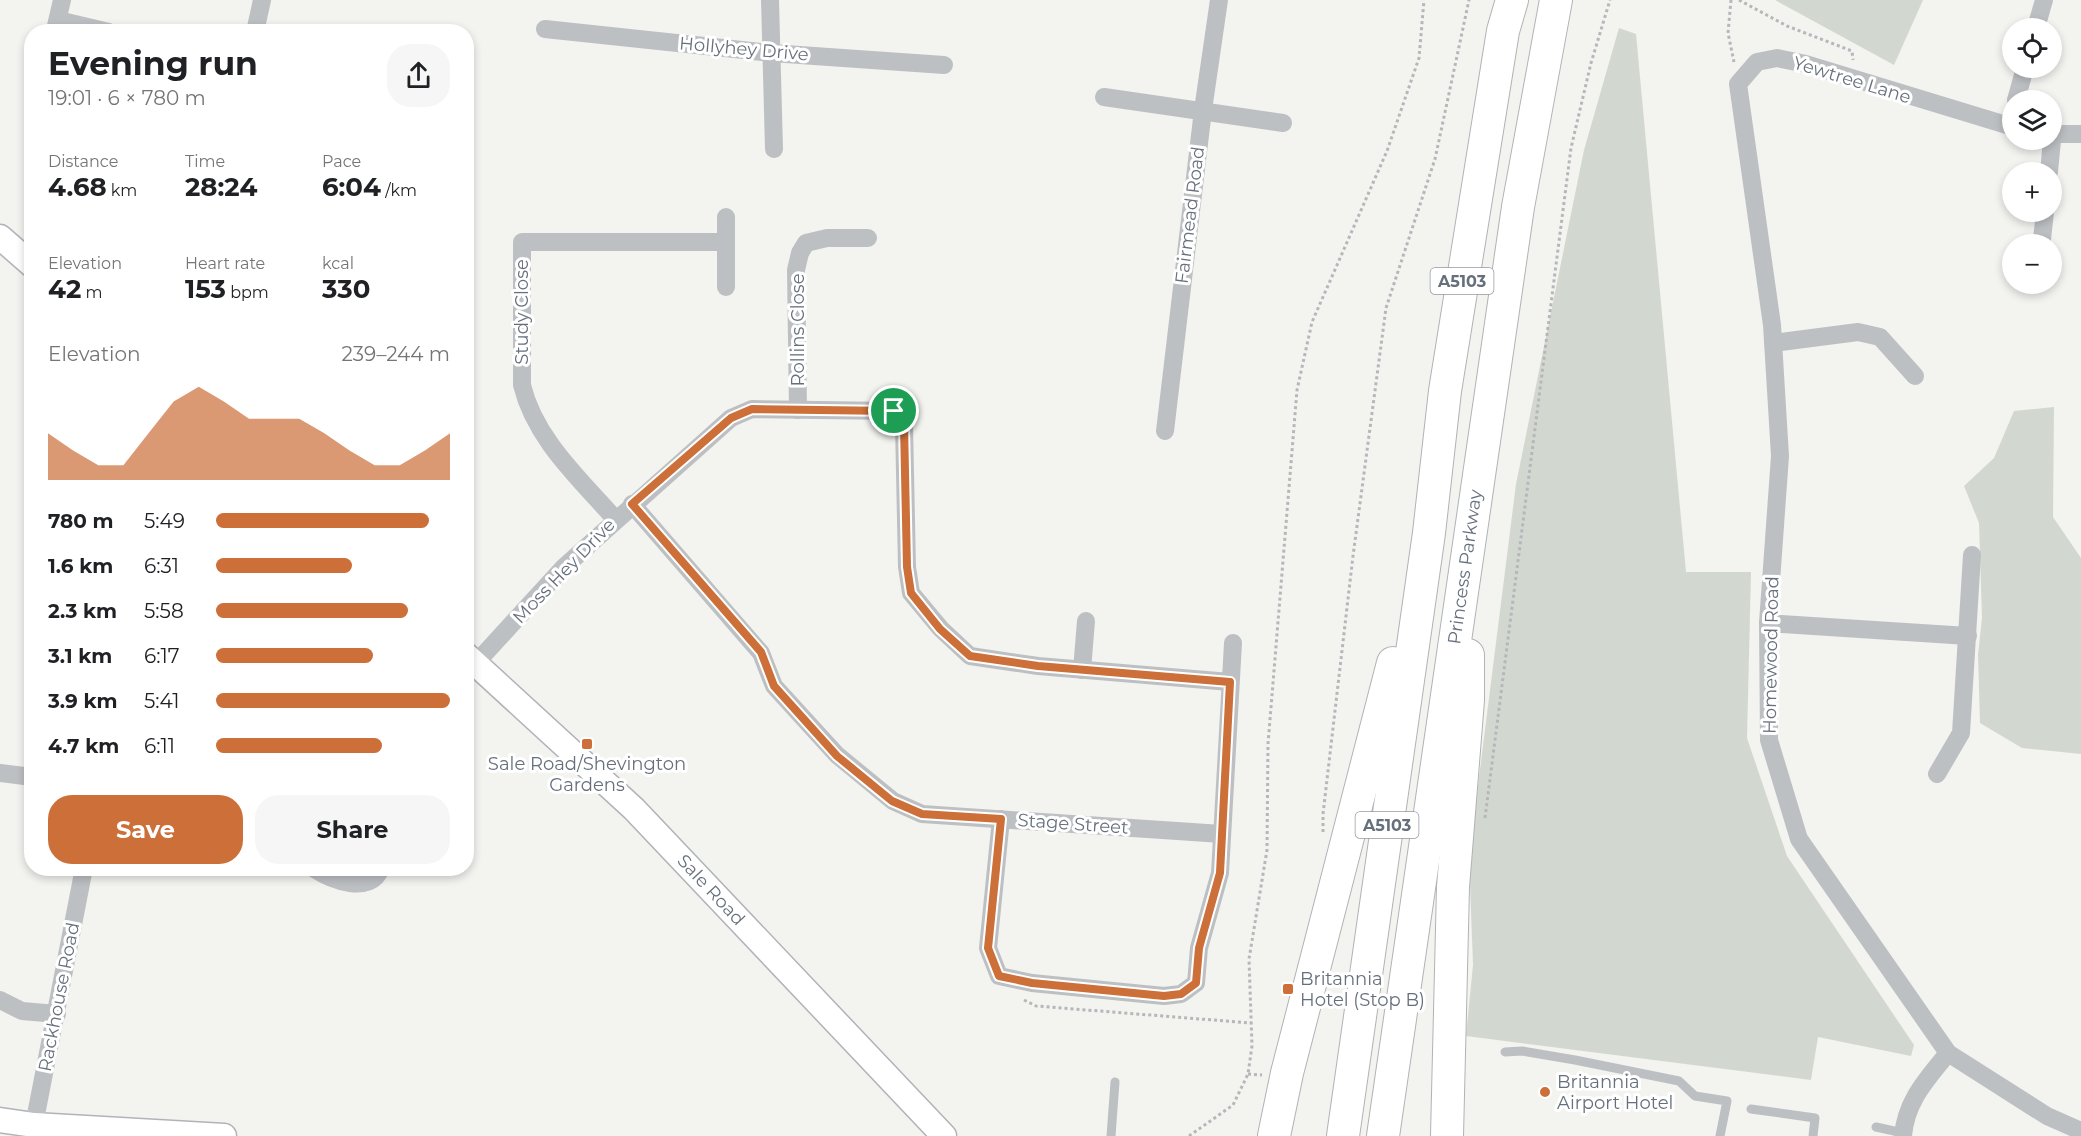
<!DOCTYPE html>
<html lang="en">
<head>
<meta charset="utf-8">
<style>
	:root { --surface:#fff; --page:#f6f6f6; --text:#202124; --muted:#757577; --accent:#cc6f38 }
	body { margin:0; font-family:Montserrat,sans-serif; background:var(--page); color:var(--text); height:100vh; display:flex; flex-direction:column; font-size:22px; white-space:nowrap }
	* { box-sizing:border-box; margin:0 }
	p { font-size:20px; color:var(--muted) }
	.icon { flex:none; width:33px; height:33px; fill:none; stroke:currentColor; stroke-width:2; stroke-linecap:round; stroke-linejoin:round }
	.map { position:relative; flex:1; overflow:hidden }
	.sheet { position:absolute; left:24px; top:24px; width:450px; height:852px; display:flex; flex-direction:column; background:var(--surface); border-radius:24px; box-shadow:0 3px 9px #0003 }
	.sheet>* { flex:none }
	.controls { position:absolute; left:2002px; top:18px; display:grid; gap:12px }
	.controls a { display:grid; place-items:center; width:60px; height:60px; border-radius:50%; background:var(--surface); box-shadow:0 3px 9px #0003; font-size:30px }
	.pin { position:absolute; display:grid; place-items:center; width:51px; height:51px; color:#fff; margin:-26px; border:3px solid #fff; border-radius:50%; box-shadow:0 2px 6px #0007 }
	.round { display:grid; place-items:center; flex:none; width:63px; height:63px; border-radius:24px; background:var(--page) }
	.overview { display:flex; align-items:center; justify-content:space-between; height:102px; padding:0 24px }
	h1 { font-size:33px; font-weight:700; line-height:45px }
	.metrics { display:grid; grid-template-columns:repeat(3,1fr); gap:9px; height:102px; padding:6px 24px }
	.metrics div { display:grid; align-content:center }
	.metrics b { font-size:26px; font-weight:700 }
	.metrics small { font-size:16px; font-weight:400 }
	.metrics p { font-size:16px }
	.chart { height:168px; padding:12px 24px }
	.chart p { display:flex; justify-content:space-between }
	.chart svg { width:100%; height:108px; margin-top:6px; fill:var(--accent); opacity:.7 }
	.action { display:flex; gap:12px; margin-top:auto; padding:12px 24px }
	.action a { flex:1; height:69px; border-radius:24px; background:var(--accent); color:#fff; font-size:24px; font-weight:700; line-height:69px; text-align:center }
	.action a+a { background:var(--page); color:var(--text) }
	ul { padding:0 24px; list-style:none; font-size:20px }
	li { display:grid; grid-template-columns:96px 72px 1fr; align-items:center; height:45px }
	li i { height:15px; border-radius:8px; background:var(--accent) }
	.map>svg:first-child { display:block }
	.green { fill:#d2d8d0 }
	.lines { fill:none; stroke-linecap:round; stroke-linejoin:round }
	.secondary-casing { stroke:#b0b3b8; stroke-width:27 }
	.highway-casing { stroke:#b0b3b6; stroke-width:34 }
	.path { stroke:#b5b7ba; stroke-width:3; stroke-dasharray:3 3; stroke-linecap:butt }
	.lane { stroke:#bdc0c3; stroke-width:9 }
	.street { stroke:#bdc0c3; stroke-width:18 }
	.secondary { stroke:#fff; stroke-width:24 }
	.highway { stroke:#fff; stroke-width:32 }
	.route-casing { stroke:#fff; stroke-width:12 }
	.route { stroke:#cc6f38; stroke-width:8 }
	.poi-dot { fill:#cc6f38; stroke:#fff; stroke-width:2 }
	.labels { text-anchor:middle; stroke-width:6; stroke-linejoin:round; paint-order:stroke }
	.shield { fill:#fff; stroke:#949ba4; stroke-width:1.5 }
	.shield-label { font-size:16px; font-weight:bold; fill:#66707d }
	.street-label { font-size:18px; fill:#66707d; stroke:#fff }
	.poi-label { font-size:18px; fill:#66707d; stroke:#fff; text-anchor:start }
</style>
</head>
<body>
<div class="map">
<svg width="2081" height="1136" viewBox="0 0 2081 1136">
	<rect width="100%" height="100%" fill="#f3f3f0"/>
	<!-- green -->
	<g class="green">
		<path d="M 1775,0 L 1923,0 L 1894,65 Z"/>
		<path d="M 1619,28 L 1636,34 L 1686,572 L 1751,572 L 1747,738 L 1787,856 L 1914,1045 L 1911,1056 L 1818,1037 L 1811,1080 L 1466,1036 L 1473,965 L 1469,857 L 1516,484 L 1584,150 Z"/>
		<path d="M 2054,407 L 2053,517 L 2081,558 L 2081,754 L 2022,748 L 1980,723 L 1978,655 L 1982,618 L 1979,523 L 1964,486 L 1994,458 L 2014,411 Z"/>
	</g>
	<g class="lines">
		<!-- secondary casing -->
		<g class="secondary-casing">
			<g id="secondary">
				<path d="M 0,237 L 32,265"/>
				<path d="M 466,655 L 634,809 L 944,1136"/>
				<path d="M 0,1120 L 34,1125 L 224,1136"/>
			</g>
		</g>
		<!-- highway casing -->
		<g class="highway-casing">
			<g id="highway">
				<path d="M 1274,1136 L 1287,1073 L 1393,663"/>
				<path d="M 1343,1136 L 1429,533 L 1445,391 L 1503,31 L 1512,0"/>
				<path d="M 1383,1136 L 1518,207 L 1556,0"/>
				<path d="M 1447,1136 L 1453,887 L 1468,700 L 1468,655"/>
			</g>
		</g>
		<!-- path -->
		<g class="path">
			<path d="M 1731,0 L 1728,33 L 1734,62"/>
			<path d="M 1739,0 L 1787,26 L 1852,51 L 1853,60"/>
			<path d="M 1485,818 L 1571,148 L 1591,63 L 1610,0"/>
			<path d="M 1323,832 L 1323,814 L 1353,556 L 1386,308 L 1435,159 L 1469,0"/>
			<path d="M 1024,1000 L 1036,1006 L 1251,1023"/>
			<path d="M 1248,1074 L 1262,1075"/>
			<path d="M 1189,1136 L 1233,1105 L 1248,1074 L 1252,1046 L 1249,959 L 1267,850 L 1268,744 L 1297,390 L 1312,322 L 1387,151 L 1419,58 L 1424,0"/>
		</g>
		<!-- lane -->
		<g class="lane">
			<path d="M 1505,1052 L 1522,1051 L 1575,1060 L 1679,1081 L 1695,1096 L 1727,1101 L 1720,1136"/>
			<path d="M 1751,1109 L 1815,1118 L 1813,1136"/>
			<path d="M 1876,1127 L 1903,1133"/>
			<path d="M 1111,1136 L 1115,1082"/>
		</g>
		<!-- street -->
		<g class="street">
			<path d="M 770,0 L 774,149"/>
			<path d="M 58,20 L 109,32"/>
			<path d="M 2036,28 L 2044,0"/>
			<path d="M 545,29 L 771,53 L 944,65"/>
			<path d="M 55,30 L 62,0"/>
			<path d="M 255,32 L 262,0"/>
			<path d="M 1104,97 L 1283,123"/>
			<path d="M 2016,100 L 2025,68"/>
			<path d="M 2013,127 L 1806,64 L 1777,58 L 1757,62 L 1738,84 L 1772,325 L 1780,456 L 1768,623 L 1769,740 L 1799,839 L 1948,1053 L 2047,1116 L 2081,1131"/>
			<path d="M 2052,134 L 2081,134"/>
			<path d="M 2049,172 L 2052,140"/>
			<path d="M 726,217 L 726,287"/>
			<path d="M 2042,239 L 2045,212"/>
			<path d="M 1773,343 L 1858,332 L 1880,337 L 1915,376"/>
			<path d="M 798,410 L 796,270 L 800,253 L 806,243 L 827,238 L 868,238"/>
			<path d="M 1165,431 L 1203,110 L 1219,0"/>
			<path d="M 632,504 L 761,653 L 774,686 L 837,755 L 893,801 L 922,814 L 1222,834"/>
			<path d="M 615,519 C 579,478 535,439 522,385 L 522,242 L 726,242"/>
			<path d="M 1768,623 L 1968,636"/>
			<path d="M 1082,670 L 1086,621"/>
			<path d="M 466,674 L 563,568 L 731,418 L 752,409 L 894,411 L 904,425 L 907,567 L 911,593 L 941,629 L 970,656 L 1038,666 L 1230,682"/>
			<path d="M 0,773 L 32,777"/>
			<path d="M 1937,774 L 1961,733 L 1972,555"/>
			<path d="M 1001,819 L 988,948 L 999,976 L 1032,983 L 1164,996 L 1181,994 L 1196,983 L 1199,948 L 1220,873 L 1233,643"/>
			<path d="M 313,868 C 331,880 371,896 381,868"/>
			<path d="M 0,1000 L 22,1011 L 57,1014"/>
			<path d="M 34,1125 L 84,868"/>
			<path d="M 1903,1136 C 1906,1101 1926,1080 1948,1053"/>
		</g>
		<!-- secondary -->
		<use href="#secondary" class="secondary"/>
		<!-- highway -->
		<use href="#highway" class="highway"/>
	</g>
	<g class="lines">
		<!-- route casing -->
		<g class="route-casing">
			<path id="route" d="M 752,409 L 894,411 L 904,425 L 907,567 L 911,593 L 940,629 L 970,656 L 1038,666 L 1230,682 L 1220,873 L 1199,948 L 1196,983 L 1181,994 L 1164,996 L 1032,983 L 999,976 L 988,948 L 1001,819 L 922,814 L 892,801 L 837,756 L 774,686 L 761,652 L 632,504 L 731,418 Z"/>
		</g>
		<!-- route -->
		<use href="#route" class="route"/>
	</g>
	<!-- markers -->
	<g class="poi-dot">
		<rect x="581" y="738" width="12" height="12" rx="3"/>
		<rect x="1282" y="983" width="12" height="12" rx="3"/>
		<circle cx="1545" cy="1092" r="6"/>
	</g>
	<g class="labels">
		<!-- shield labels -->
		<g class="shield">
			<rect x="1430.5" y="268" width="63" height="26" rx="4.5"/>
			<rect x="1355.5" y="812" width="63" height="26" rx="4.5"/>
		</g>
		<g class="shield-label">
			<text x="1462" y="287">A5103</text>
			<text x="1387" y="831">A5103</text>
		</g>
		<!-- street labels -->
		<g class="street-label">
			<text transform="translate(744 49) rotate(5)" y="6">Hollyhey Drive</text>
			<text transform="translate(1852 80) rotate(17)" y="6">Yewtree Lane</text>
			<text transform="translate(1190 215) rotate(-83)" y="6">Fairmead Road</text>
			<text transform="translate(522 312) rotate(-90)" y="6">Study Close</text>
			<text transform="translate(798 330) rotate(-90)" y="6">Rollins Close</text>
			<text transform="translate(1465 567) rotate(-82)" y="6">Princess Parkway</text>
			<text transform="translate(564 571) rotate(-46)" y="6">Moss Hey Drive</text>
			<text transform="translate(1771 655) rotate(-89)" y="6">Homewood Road</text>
			<text transform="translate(1073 824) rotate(4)" y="6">Stage Street</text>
			<text transform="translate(711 890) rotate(47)" y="6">Sale Road</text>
			<text transform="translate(59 997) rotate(-79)" y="6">Rackhouse Road</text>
		</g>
		<!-- poi labels -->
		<g class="poi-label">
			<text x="587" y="770" text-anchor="middle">Sale Road/Shevington<tspan x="587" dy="21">Gardens</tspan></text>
			<text x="1300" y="985">Britannia<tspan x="1300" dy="21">Hotel (Stop B)</tspan></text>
			<text x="1557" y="1088">Britannia<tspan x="1557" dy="21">Airport Hotel</tspan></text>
		</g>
	</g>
</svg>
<div class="controls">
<a><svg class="icon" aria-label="locate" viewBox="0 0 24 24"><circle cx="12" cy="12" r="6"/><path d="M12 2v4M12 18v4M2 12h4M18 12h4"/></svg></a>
<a><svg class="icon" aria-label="layers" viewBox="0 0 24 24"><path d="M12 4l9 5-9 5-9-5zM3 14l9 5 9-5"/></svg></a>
<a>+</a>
<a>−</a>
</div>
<div class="pin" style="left:894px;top:411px;background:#1e9e55"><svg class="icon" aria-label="arrive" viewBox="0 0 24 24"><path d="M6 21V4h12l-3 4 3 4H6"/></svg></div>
<section class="sheet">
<div class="overview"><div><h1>Evening run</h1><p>19:01 · 6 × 780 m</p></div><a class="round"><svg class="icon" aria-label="share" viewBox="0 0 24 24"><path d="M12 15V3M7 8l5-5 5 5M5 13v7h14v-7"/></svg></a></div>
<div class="metrics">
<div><p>Distance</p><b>4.68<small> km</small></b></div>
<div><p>Time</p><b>28:24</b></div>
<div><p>Pace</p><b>6:04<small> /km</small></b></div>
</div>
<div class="metrics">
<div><p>Elevation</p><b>42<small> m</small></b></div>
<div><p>Heart rate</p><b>153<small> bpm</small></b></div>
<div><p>kcal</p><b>330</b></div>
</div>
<div class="chart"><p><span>Elevation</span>239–244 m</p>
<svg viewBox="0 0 160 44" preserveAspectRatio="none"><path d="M0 44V25L10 32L20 38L30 38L40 25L50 12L60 6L70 12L80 19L90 19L100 19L110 25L120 32L130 38L140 38L150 32L160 25V44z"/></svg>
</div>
<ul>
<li><b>780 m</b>5:49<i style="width:91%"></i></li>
<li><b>1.6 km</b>6:31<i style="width:58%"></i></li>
<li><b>2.3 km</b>5:58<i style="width:82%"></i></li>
<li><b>3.1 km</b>6:17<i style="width:67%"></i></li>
<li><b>3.9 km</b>5:41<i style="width:100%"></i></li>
<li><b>4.7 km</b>6:11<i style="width:71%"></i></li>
</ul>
<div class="action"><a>Save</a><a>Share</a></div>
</section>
</div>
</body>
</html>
